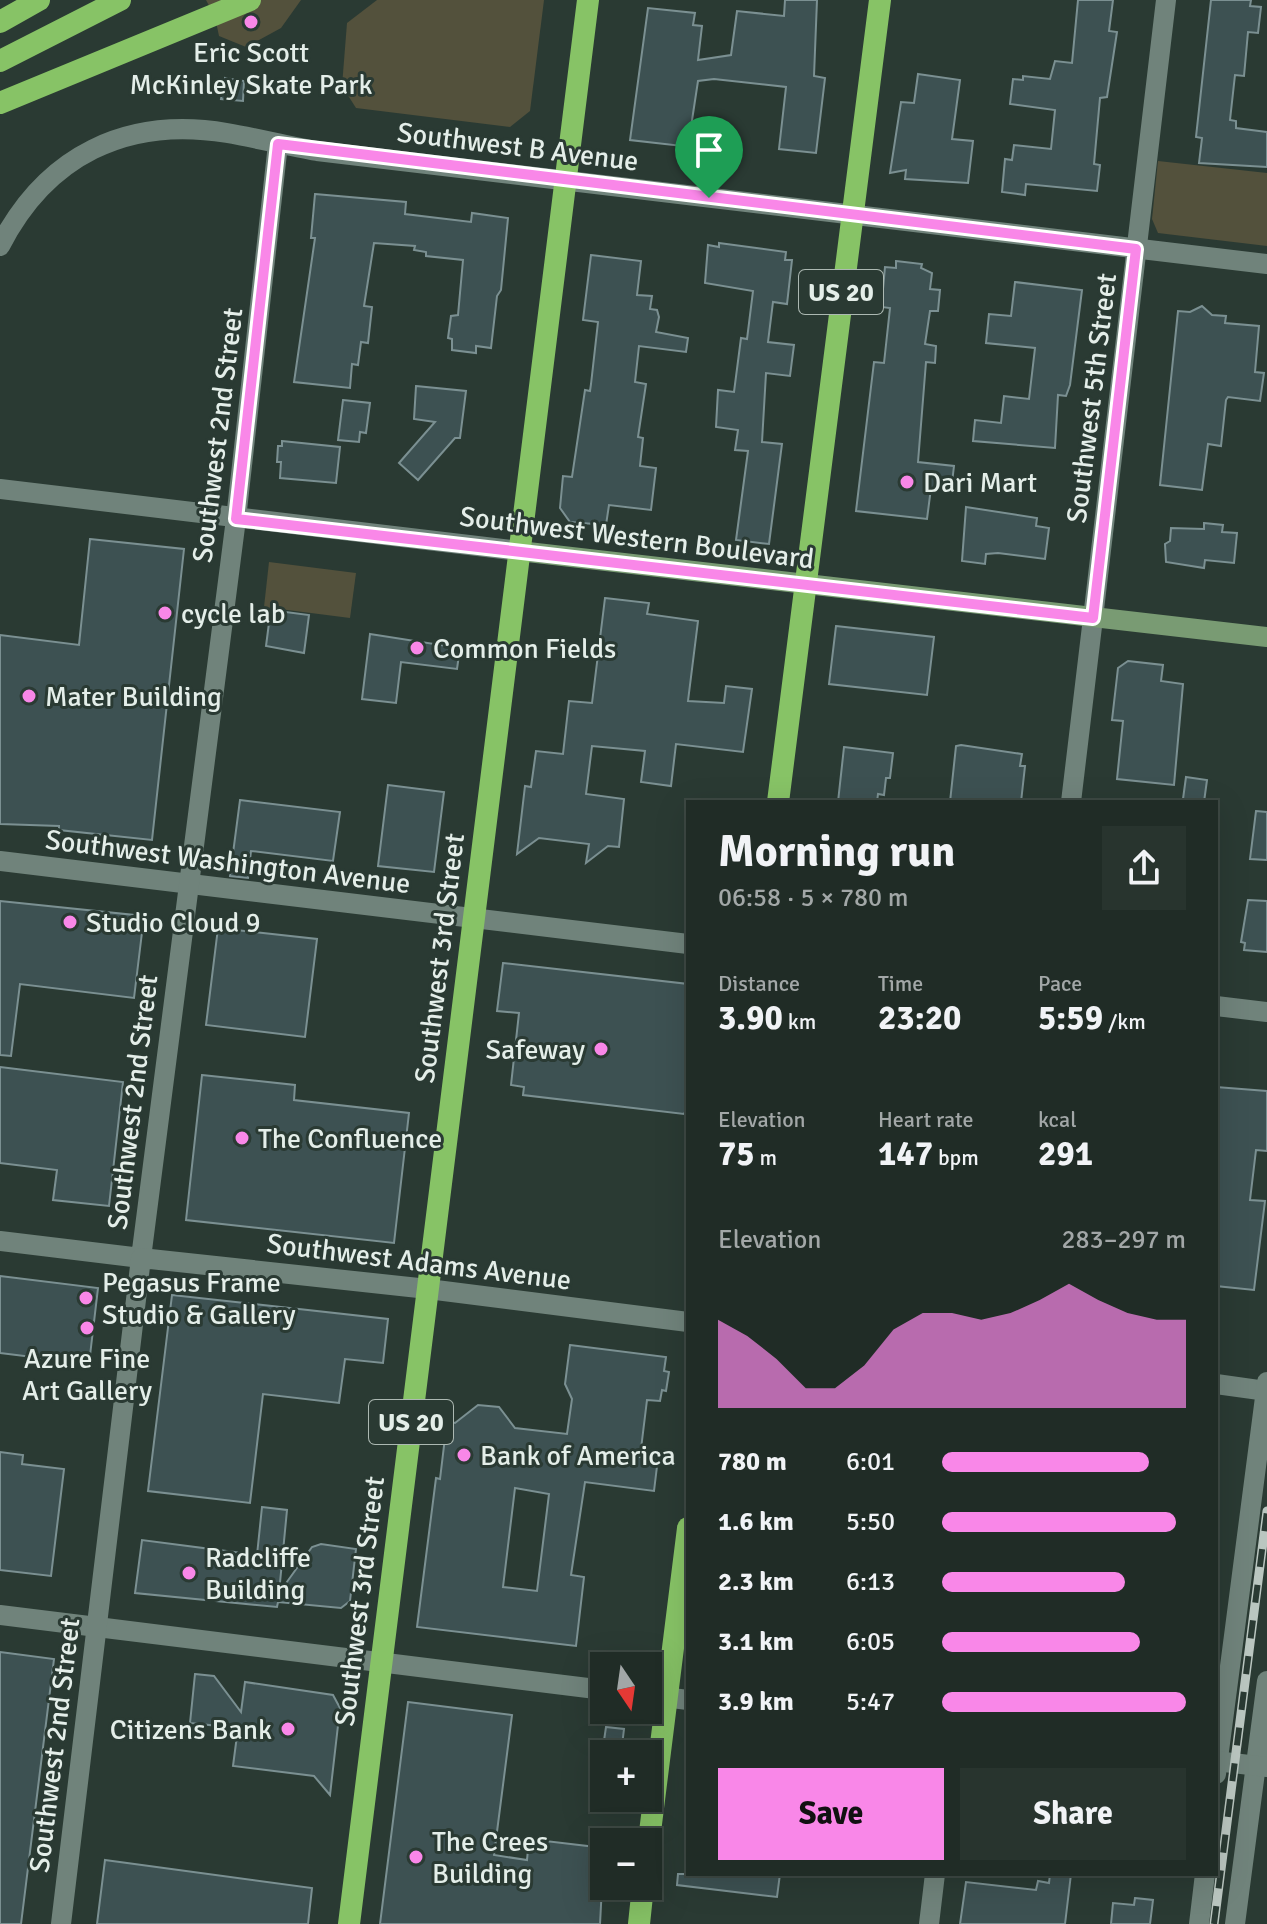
<!DOCTYPE html>
<html lang="en">
<head>
<meta charset="utf-8">
<style>
	:root { --surface:#202c26; --page:#28342e; --text:#f1f3f6; --muted:#a2a7a7; --line:#3d4843; --accent:#f987e8 }
	body { margin:0; font-family:Signika,sans-serif; background:var(--page); color:var(--text); height:100vh; display:flex; flex-direction:column; font-size:30px; white-space:nowrap }
	* { box-sizing:border-box; margin:0 }
	p { font-size:26px; color:var(--muted) }
	.icon { flex:none; width:44px; height:44px; fill:none; stroke:currentColor; stroke-width:2; stroke-linecap:round; stroke-linejoin:round }
	.map { position:relative; flex:1; overflow:hidden }
	.side { position:absolute; left:686px; top:800px; width:532px; height:1076px; display:flex; flex-direction:column; background:var(--surface); border-radius:0px; box-shadow:0 8px 32px #0002,0 0 0 2px var(--line) }
	.side>* { flex:none }
	.needle { width:52px; rotate:167deg }
	.buttons { position:absolute; left:590px; top:1652px; display:grid; gap:16px }
	.buttons a { display:grid; place-items:center; width:72px; height:72px; border-radius:0px; background:var(--surface); box-shadow:0 8px 32px #0002,0 0 0 2px var(--line); font-size:40px }
	.pin { position:absolute; display:grid; place-items:center; width:68px; height:68px; color:#fff; margin:-82px -34px; border-radius:50% 50% 50% 0; rotate:-45deg; box-shadow:0 0 8px #0007 }
	.pin .icon { rotate:45deg }
	.round { display:grid; place-items:center; flex:none; width:84px; height:84px; border-radius:0px; background:var(--page) }
	.head { display:flex; align-items:center; justify-content:space-between; height:136px; padding:0 32px }
	h1 { font-size:44px; font-weight:800; line-height:60px }
	.metrics { display:grid; grid-template-columns:repeat(3,1fr); gap:12px; height:136px; padding:8px 32px }
	.metrics div { display:grid; align-content:center }
	.metrics b { font-size:34px; font-weight:800 }
	.metrics small { font-size:22px; font-weight:400 }
	.metrics p { font-size:22px }
	.chart { height:224px; padding:16px 32px }
	.chart p { display:flex; justify-content:space-between }
	.chart svg { width:100%; height:144px; margin-top:8px; fill:var(--accent); opacity:.7 }
	.cta { display:flex; gap:16px; margin-top:auto; padding:16px 32px }
	.cta a { flex:1; height:92px; border-radius:0px; background:var(--accent); color:#111; font-size:32px; font-weight:800; line-height:92px; text-align:center }
	.cta a+a { background:var(--page); color:var(--text) }
	ul { padding:0 32px; list-style:none; font-size:26px }
	li { display:grid; grid-template-columns:128px 96px 1fr; align-items:center; height:60px }
	li i { height:20px; border-radius:10px; background:var(--accent) }
	.map>svg:first-child { display:block }
	.green { fill:#53513c }
	.building { fill:#3d5152; stroke:#7b9092; stroke-width:2; fill-rule:evenodd }
	.lines { fill:none; stroke-linecap:round; stroke-linejoin:round }
	.minor { stroke:#70837b; stroke-width:20 }
	.tertiary { stroke:#70837b; stroke-width:20 }
	.secondary { stroke:#799b73; stroke-width:20 }
	.trunk { stroke:#87c366; stroke-width:22 }
	.rail-casing { stroke:#bac6c0; stroke-width:9 }
	.rail { stroke:#2a3a33; stroke-width:6; stroke-dasharray:18; stroke-linecap:butt }
	.route-casing { stroke:#fff; stroke-width:16 }
	.route { stroke:#f987e8; stroke-width:10 }
	.poi-dot { fill:#f987e8; stroke:#2a3a33; stroke-width:3 }
	.labels { text-anchor:middle; stroke-width:6; stroke-linejoin:round; paint-order:stroke }
	.shield { fill:#2a3a33; stroke:#acb8b2; stroke-width:2 }
	.shield-label { font-size:26px; font-weight:bold; fill:#e4eee9 }
	.poi-label { font-size:28px; fill:#e4eee9; stroke:#2a3a33; text-anchor:start }
	.street-label { font-size:28px; fill:#e4eee9; stroke:#2a3a33 }
</style>
</head>
<body>
<div class="map">
<svg width="1267" height="1924" viewBox="0 0 1267 1924">
	<rect width="100%" height="100%" fill="#2a3a33"/>
	<!-- green -->
	<g class="green">
		<path d="M 206,0 L 301,0 L 281,28 L 246,47 L 219,36 L 215,17 Z"/>
		<path d="M 377,0 L 544,0 L 530,111 L 510,127 L 356,108 L 342,86 L 347,23 Z"/>
		<path d="M 1158,161 L 1267,173 L 1267,246 L 1158,233 L 1152,219 Z"/>
		<path d="M 269,562 L 356,573 L 350,618 L 264,607 Z"/>
	</g>
	<!-- building -->
	<g class="building">
		<path d="M 785,0 L 817,0 L 814,76 L 825,78 L 816,153 L 779,149 L 786,87 L 714,79 L 698,81 L 689,140 L 683,139 L 682,146 L 630,140 L 648,8 L 695,13 L 693,25 L 702,26 L 698,60 L 731,55 L 737,11 L 784,16 Z"/>
		<path d="M 1078,0 L 1113,0 L 1109,31 L 1117,32 L 1107,97 L 1100,98 L 1094,164 L 1100,165 L 1097,191 L 1026,184 L 1025,195 L 1002,192 L 1005,159 L 1012,160 L 1014,145 L 1051,149 L 1055,110 L 1010,104 L 1013,79 L 1023,80 L 1023,76 L 1050,79 L 1055,61 L 1072,63 Z"/>
		<path d="M 1211,0 L 1251,0 L 1250,6 L 1261,7 L 1258,33 L 1248,32 L 1244,76 L 1235,75 L 1230,120 L 1236,121 L 1236,128 L 1267,132 L 1267,167 L 1199,163 L 1202,138 L 1196,137 Z"/>
		<path d="M 918,74 L 960,80 L 952,139 L 973,141 L 968,183 L 905,179 L 906,170 L 890,173 L 901,102 L 914,103 Z"/>
		<path d="M 225,78 L 244,81 L 243,101 L 221,99 Z"/>
		<path d="M 315,194 L 406,202 L 405,214 L 471,222 L 472,213 L 508,218 L 501,290 L 497,296 L 491,348 L 476,346 L 476,353 L 452,350 L 452,339 L 448,338 L 451,316 L 458,315 L 463,260 L 426,256 L 426,252 L 414,250 L 415,246 L 374,243 L 364,306 L 372,307 L 368,343 L 361,342 L 358,365 L 352,364 L 350,388 L 294,382 L 315,238 L 311,238 Z"/>
		<path d="M 719,243 L 786,252 L 785,260 L 792,260 L 787,304 L 773,302 L 768,342 L 794,345 L 790,376 L 766,373 L 762,442 L 782,444 L 769,544 L 736,540 L 748,451 L 735,450 L 738,430 L 716,427 L 718,390 L 734,392 L 741,338 L 747,339 L 753,291 L 705,283 L 708,245 L 719,247 Z"/>
		<path d="M 591,255 L 641,261 L 637,295 L 652,296 L 650,309 L 657,310 L 659,317 L 656,332 L 688,338 L 686,352 L 639,346 L 635,382 L 646,384 L 638,437 L 643,438 L 640,466 L 656,468 L 651,510 L 609,505 L 606,525 L 570,522 L 560,508 L 563,476 L 572,477 L 585,390 L 590,391 L 591,384 L 598,322 L 583,320 Z"/>
		<path d="M 896,261 L 922,264 L 921,268 L 932,273 L 930,289 L 940,290 L 938,311 L 930,311 L 925,344 L 936,346 L 935,363 L 926,362 L 918,462 L 954,466 L 951,491 L 931,488 L 927,519 L 856,511 L 874,362 L 884,363 L 890,308 L 874,306 L 876,288 L 883,289 L 885,267 L 896,268 Z"/>
		<path d="M 1015,282 L 1082,290 L 1070,385 L 1066,396 L 1058,395 L 1055,448 L 973,441 L 975,420 L 1001,423 L 1004,396 L 1029,399 L 1035,348 L 986,343 L 989,314 L 1011,316 Z"/>
		<path d="M 1202,306 L 1212,315 L 1226,316 L 1225,323 L 1259,326 L 1255,372 L 1264,373 L 1260,401 L 1228,397 L 1226,400 L 1221,446 L 1208,444 L 1202,490 L 1160,485 L 1178,311 L 1190,312 Z"/>
		<path d="M 416,386 L 466,391 L 460,438 L 455,438 L 418,480 L 399,463 L 435,422 L 414,419 Z"/>
		<path d="M 343,400 L 370,403 L 366,433 L 360,432 L 359,442 L 338,440 Z"/>
		<path d="M 282,441 L 340,447 L 336,483 L 280,478 L 281,462 L 277,462 L 278,446 L 282,446 Z"/>
		<path d="M 966,507 L 1037,518 L 1036,526 L 1049,528 L 1045,559 L 998,553 L 986,554 L 985,564 L 962,561 Z"/>
		<path d="M 1204,523 L 1223,525 L 1222,532 L 1237,533 L 1234,563 L 1205,560 L 1204,568 L 1166,562 L 1165,544 L 1170,541 L 1171,528 L 1204,529 Z"/>
		<path d="M 90,539 L 184,549 L 152,840 L 59,830 L 59,826 L 0,824 L 0,635 L 79,645 Z"/>
		<path d="M 605,598 L 649,603 L 647,614 L 698,621 L 688,701 L 724,703 L 726,686 L 752,689 L 743,752 L 676,744 L 671,786 L 641,782 L 645,751 L 592,746 L 586,794 L 624,799 L 619,847 L 608,846 L 586,863 L 589,844 L 539,838 L 517,854 L 525,786 L 531,787 L 536,751 L 563,754 L 569,701 L 592,703 Z"/>
		<path d="M 278,611 L 309,615 L 304,653 L 266,646 L 269,623 L 276,624 Z"/>
		<path d="M 836,626 L 934,637 L 927,695 L 829,684 Z"/>
		<path d="M 370,634 L 460,648 L 457,669 L 401,662 L 396,703 L 362,699 Z"/>
		<path d="M 1128,661 L 1163,665 L 1161,681 L 1183,684 L 1174,785 L 1117,779 L 1123,721 L 1112,720 L 1118,668 Z"/>
		<path d="M 961,745 L 1022,754 L 1020,766 L 1025,766 L 1021,802 L 950,802 L 956,746 Z"/>
		<path d="M 844,747 L 893,753 L 890,778 L 886,778 L 884,795 L 878,794 L 877,802 L 838,802 Z"/>
		<path d="M 1186,777 L 1207,780 L 1204,802 L 1183,799 Z"/>
		<path d="M 388,785 L 444,792 L 434,872 L 378,866 Z"/>
		<path d="M 240,800 L 340,812 L 333,861 L 251,851 L 248,878 L 230,876 Z"/>
		<path d="M 1256,811 L 1267,812 L 1267,860 L 1250,859 Z"/>
		<path d="M 1248,900 L 1267,901 L 1267,952 L 1244,950 L 1245,943 L 1241,942 Z"/>
		<path d="M 0,901 L 144,916 L 134,998 L 20,984 L 11,1056 L 0,1055 Z"/>
		<path d="M 218,928 L 317,939 L 305,1037 L 206,1025 Z"/>
		<path d="M 503,963 L 688,984 L 688,1106 L 684,1114 L 523,1095 L 524,1087 L 511,1085 L 519,1013 L 497,1011 Z"/>
		<path d="M 0,1067 L 123,1082 L 109,1206 L 53,1200 L 57,1170 L 0,1163 Z"/>
		<path d="M 202,1075 L 295,1085 L 294,1100 L 409,1113 L 394,1243 L 186,1220 Z"/>
		<path d="M 1216,1087 L 1267,1091 L 1267,1151 L 1256,1150 L 1250,1200 L 1265,1201 L 1254,1290 L 1216,1286 Z"/>
		<path d="M 0,1276 L 98,1288 L 89,1364 L 0,1353 Z"/>
		<path d="M 172,1295 L 388,1319 L 383,1363 L 345,1359 L 339,1403 L 263,1394 L 250,1503 L 148,1491 Z"/>
		<path d="M 570,1345 L 666,1357 L 664,1371 L 669,1372 L 666,1391 L 662,1390 L 660,1401 L 647,1400 L 640,1457 L 658,1458 L 654,1491 L 585,1482 L 571,1575 L 584,1577 L 576,1646 L 417,1627 L 436,1478 L 440,1479 L 447,1421 L 455,1423 L 478,1405 L 499,1407 L 515,1428 L 567,1434 L 572,1399 L 565,1384 ZM 515,1488 L 549,1494 L 537,1591 L 503,1587 Z"/>
		<path d="M 0,1452 L 23,1455 L 22,1464 L 64,1469 L 51,1576 L 0,1570 Z"/>
		<path d="M 262,1507 L 287,1510 L 279,1593 L 312,1547 L 321,1544 L 356,1549 L 350,1601 L 341,1608 L 278,1602 L 277,1607 L 135,1593 L 142,1540 L 257,1555 Z"/>
		<path d="M 0,1652 L 54,1659 L 21,1924 L 0,1924 Z"/>
		<path d="M 195,1674 L 214,1676 L 241,1712 L 245,1682 L 333,1695 L 340,1708 L 330,1795 L 314,1776 L 233,1766 L 238,1728 L 190,1723 Z"/>
		<path d="M 408,1702 L 512,1715 L 494,1855 L 527,1860 L 529,1839 L 604,1848 L 600,1924 L 380,1924 Z"/>
		<path d="M 606,1727 L 624,1729 L 621,1754 L 602,1754 Z"/>
		<path d="M 105,1860 L 312,1888 L 308,1924 L 97,1924 Z"/>
		<path d="M 678,1874 L 780,1874 L 777,1897 L 677,1885 Z"/>
		<path d="M 1050,1874 L 1071,1874 L 1065,1924 L 960,1924 L 966,1882 L 1036,1890 L 1038,1881 L 1049,1883 Z"/>
		<path d="M 1135,1898 L 1153,1900 L 1150,1924 L 1111,1924 L 1113,1903 L 1134,1905 Z"/>
	</g>
	<g class="lines">
		<!-- minor -->
		<g class="minor">
			<path d="M 0,246 C 46,156 126,116 227,133 C 257,138 287,146 317,151 L 1267,264"/>
			<path d="M 0,489 L 519,551"/>
			<path d="M 1093,618 L 1166,0"/>
			<path d="M 0,861 L 688,944"/>
			<path d="M 1216,1006 L 1267,1012"/>
			<path d="M 0,1241 L 141,1258 L 236,519 L 278,144"/>
			<path d="M 428,1289 L 688,1322"/>
			<path d="M 1216,1384 L 1267,1391"/>
			<path d="M 0,1615 L 97,1627"/>
			<path d="M 1216,1774 L 1267,1382"/>
			<path d="M 1199,1924 L 1205,1874"/>
			<path d="M 1235,1924 L 1267,1681"/>
		</g>
		<!-- tertiary -->
		<g class="tertiary">
			<path d="M 1071,802 L 1093,618"/>
			<path d="M 97,1627 L 604,1690"/>
			<path d="M 648,1695 L 688,1700"/>
			<path d="M 1216,1761 L 1267,1767"/>
			<path d="M 61,1924 L 141,1258 L 428,1289"/>
			<path d="M 929,1924 L 935,1874"/>
		</g>
		<!-- secondary -->
		<path class="secondary" d="M 519,551 L 1267,637"/>
		<!-- trunk -->
		<g class="trunk">
			<path d="M 0,22 L 39,0"/>
			<path d="M 0,61 L 120,0"/>
			<path d="M 0,103 L 250,0"/>
			<path d="M 778,802 L 880,0"/>
			<path d="M 648,1848 L 688,1528"/>
			<path d="M 349,1924 L 588,0"/>
			<path d="M 639,1924 L 643,1886"/>
		</g>
		<!-- rail casing -->
		<g class="rail-casing">
			<path id="rail" d="M 1214,1924 L 1267,1511"/>
		</g>
		<!-- rail -->
		<use href="#rail" class="rail"/>
	</g>
	<g class="lines">
		<!-- route casing -->
		<g class="route-casing">
			<path id="route" d="M 278,144 L 1136,249 L 1093,618 L 236,519 Z"/>
		</g>
		<!-- route -->
		<use href="#route" class="route"/>
	</g>
	<!-- markers -->
	<g class="poi-dot">
		<circle cx="251" cy="22" r="8"/>
		<circle cx="907" cy="482" r="8"/>
		<circle cx="165" cy="613" r="8"/>
		<circle cx="417" cy="648" r="8"/>
		<circle cx="29" cy="696" r="8"/>
		<circle cx="70" cy="922" r="8"/>
		<circle cx="601" cy="1049" r="8"/>
		<circle cx="242" cy="1138" r="8"/>
		<circle cx="86" cy="1298" r="8"/>
		<circle cx="87" cy="1328" r="8"/>
		<circle cx="464" cy="1455" r="8"/>
		<circle cx="189" cy="1573" r="8"/>
		<circle cx="288" cy="1729" r="8"/>
		<circle cx="416" cy="1857" r="8"/>
	</g>
	<g class="labels">
		<!-- shield labels -->
		<g class="shield">
			<rect x="799" y="270" width="84" height="44" rx="6"/>
			<rect x="369" y="1400" width="84" height="44" rx="6"/>
		</g>
		<g class="shield-label">
			<text x="841" y="301">US 20</text>
			<text x="411" y="1431">US 20</text>
		</g>
		<!-- poi labels -->
		<g class="poi-label">
			<text x="251" y="62" text-anchor="middle">Eric Scott<tspan x="251" dy="32">McKinley Skate Park</tspan></text>
			<text x="923" y="492">Dari Mart</text>
			<text x="181" y="623">cycle lab</text>
			<text x="433" y="658">Common Fields</text>
			<text x="45" y="706">Mater Building</text>
			<text x="86" y="932">Studio Cloud 9</text>
			<text x="585" y="1059" text-anchor="end">Safeway</text>
			<text x="258" y="1148">The Confluence</text>
			<text x="102" y="1292">Pegasus Frame<tspan x="102" dy="32">Studio &amp; Gallery</tspan></text>
			<text x="87" y="1368" text-anchor="middle">Azure Fine<tspan x="87" dy="32">Art Gallery</tspan></text>
			<text x="480" y="1465">Bank of America</text>
			<text x="205" y="1567">Radcliffe<tspan x="205" dy="32">Building</tspan></text>
			<text x="272" y="1739" text-anchor="end">Citizens Bank</text>
			<text x="432" y="1851">The Crees<tspan x="432" dy="32">Building</tspan></text>
		</g>
		<!-- street labels -->
		<g class="street-label">
			<text transform="translate(518 146) rotate(7)" y="10">Southwest B Avenue</text>
			<text transform="translate(1091 398) rotate(-83)" y="10">Southwest 5th Street</text>
			<text transform="translate(217 435) rotate(-83)" y="10">Southwest 2nd Street</text>
			<text transform="translate(637 537) rotate(7)" y="10">Southwest Western Boulevard</text>
			<text transform="translate(228 861) rotate(7)" y="10">Southwest Washington Avenue</text>
			<text transform="translate(439 958) rotate(-83)" y="10">Southwest 3rd Street</text>
			<text transform="translate(132 1102) rotate(-83)" y="10">Southwest 2nd Street</text>
			<text transform="translate(419 1261) rotate(7)" y="10">Southwest Adams Avenue</text>
			<text transform="translate(359 1601) rotate(-83)" y="10">Southwest 3rd Street</text>
			<text transform="translate(54 1745) rotate(-83)" y="10">Southwest 2nd Street</text>
		</g>
	</g>
</svg>
<div class="buttons">
<a><svg class="needle" viewBox="-14 -14 28 28"><path d="M0-13l5 13h-10z" fill="#e53935"/><path d="M0 13l5-13h-10z" fill="#a2a7a7"/></svg></a>
<a>+</a>
<a>−</a>
</div>
<div class="pin" style="left:709px;top:198px;background:#1e9e55"><svg class="icon" aria-label="arrive" viewBox="0 0 24 24"><path d="M6 21V4h12l-3 4 3 4H6"/></svg></div>
<section class="side">
<div class="head"><div><h1>Morning run</h1><p>06:58 · 5 × 780 m</p></div><a class="round"><svg class="icon" aria-label="share" viewBox="0 0 24 24"><path d="M12 15V3M7 8l5-5 5 5M5 13v7h14v-7"/></svg></a></div>
<div class="metrics">
<div><p>Distance</p><b>3.90<small> km</small></b></div>
<div><p>Time</p><b>23:20</b></div>
<div><p>Pace</p><b>5:59<small> /km</small></b></div>
</div>
<div class="metrics">
<div><p>Elevation</p><b>75<small> m</small></b></div>
<div><p>Heart rate</p><b>147<small> bpm</small></b></div>
<div><p>kcal</p><b>291</b></div>
</div>
<div class="chart"><p><span>Elevation</span>283–297 m</p>
<svg viewBox="0 0 160 44" preserveAspectRatio="none"><path d="M0 44V17L10 22L20 29L30 38L40 38L50 31L60 20L70 15L80 15L90 17L100 15L110 11L120 6L130 11L140 15L150 17L160 17V44z"/></svg>
</div>
<ul>
<li><b>780 m</b>6:01<i style="width:85%"></i></li>
<li><b>1.6 km</b>5:50<i style="width:96%"></i></li>
<li><b>2.3 km</b>6:13<i style="width:75%"></i></li>
<li><b>3.1 km</b>6:05<i style="width:81%"></i></li>
<li><b>3.9 km</b>5:47<i style="width:100%"></i></li>
</ul>
<div class="cta"><a>Save</a><a>Share</a></div>
</section>
</div>
</body>
</html>
